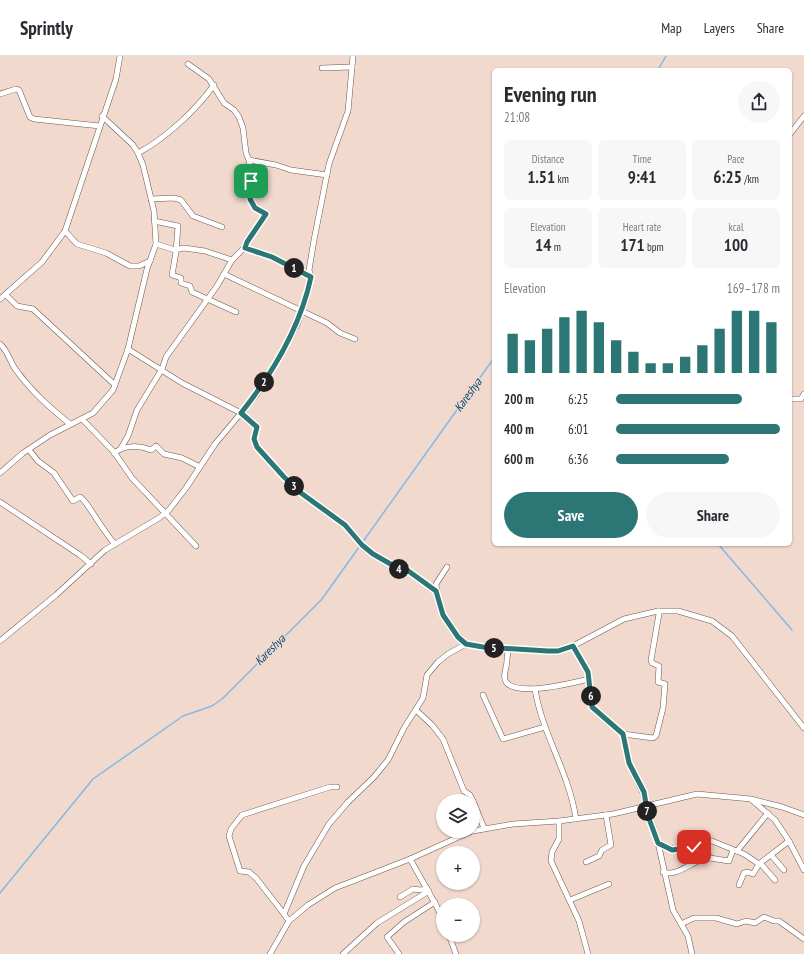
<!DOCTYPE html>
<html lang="en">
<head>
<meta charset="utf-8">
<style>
	:root { --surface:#fff; --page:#f7f7f7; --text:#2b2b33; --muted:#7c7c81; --line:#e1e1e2; --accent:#2c7675 }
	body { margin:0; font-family:"PT Sans Narrow",sans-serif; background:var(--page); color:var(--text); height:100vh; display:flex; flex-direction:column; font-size:15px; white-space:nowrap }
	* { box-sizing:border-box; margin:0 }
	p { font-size:13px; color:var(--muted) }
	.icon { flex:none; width:22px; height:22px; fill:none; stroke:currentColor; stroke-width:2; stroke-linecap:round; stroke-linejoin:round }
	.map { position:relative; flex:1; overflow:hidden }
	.panel { position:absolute; left:492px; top:12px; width:300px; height:478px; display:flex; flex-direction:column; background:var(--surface); border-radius:6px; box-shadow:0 1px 3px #0004 }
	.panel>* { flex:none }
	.fabs { position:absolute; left:436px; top:738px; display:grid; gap:8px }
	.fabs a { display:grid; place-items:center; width:44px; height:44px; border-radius:50%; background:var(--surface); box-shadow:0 1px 3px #0004; font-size:20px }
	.pin { position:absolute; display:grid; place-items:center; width:34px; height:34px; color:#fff; margin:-17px; border-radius:8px; box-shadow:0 2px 6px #0006 }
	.km { position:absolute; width:20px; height:20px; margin:-10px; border-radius:50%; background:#222; color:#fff; font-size:11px; line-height:20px; text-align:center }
	.round { display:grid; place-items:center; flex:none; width:42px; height:42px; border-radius:21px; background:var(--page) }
	.summary { display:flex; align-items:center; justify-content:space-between; height:68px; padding:0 12px }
	h1 { font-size:22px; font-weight:600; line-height:30px }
	.stats { display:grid; grid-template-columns:repeat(3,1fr); gap:6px; height:68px; padding:4px 12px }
	.stats div { display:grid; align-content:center; border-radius:6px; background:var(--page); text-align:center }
	.stats b { font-size:17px; font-weight:600 }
	.stats small { font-size:11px; font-weight:400 }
	.stats p { font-size:11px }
	.chart { height:112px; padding:8px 12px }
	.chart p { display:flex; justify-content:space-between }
	.chart svg { width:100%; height:72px; margin-top:4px; stroke:var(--accent); stroke-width:6 }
	.button { display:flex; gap:8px; margin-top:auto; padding:8px 12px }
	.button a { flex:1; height:46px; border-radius:24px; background:var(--accent); color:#fff; font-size:16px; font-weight:600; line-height:46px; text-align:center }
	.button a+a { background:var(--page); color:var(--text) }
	ul { padding:0 12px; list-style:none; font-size:13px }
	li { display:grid; grid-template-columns:64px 48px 1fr; align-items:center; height:30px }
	li i { height:10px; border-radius:5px; background:var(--accent) }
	header { display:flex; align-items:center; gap:24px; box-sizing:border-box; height:56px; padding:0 20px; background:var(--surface); border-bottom:1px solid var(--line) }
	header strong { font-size:19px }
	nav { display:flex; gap:22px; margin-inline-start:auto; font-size:14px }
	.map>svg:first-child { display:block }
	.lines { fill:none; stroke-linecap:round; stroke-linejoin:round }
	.stream { stroke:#83b9e7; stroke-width:1.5 }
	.minor-casing { stroke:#6c584e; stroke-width:6 }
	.minor { stroke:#fff; stroke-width:5 }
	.route-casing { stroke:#fff; stroke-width:8 }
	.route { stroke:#2c7675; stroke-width:5 }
	.labels { text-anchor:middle; stroke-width:3.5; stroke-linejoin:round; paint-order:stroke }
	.water-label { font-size:12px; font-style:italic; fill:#054772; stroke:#f1d9ce }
</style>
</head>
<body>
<header>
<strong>Sprintly</strong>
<nav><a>Map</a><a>Layers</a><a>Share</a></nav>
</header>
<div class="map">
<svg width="804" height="898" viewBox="0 0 804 898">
	<rect width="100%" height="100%" fill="#f1d9ce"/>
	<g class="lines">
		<!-- stream -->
		<g class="stream">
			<path d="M 658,14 L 666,0"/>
			<path d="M 718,488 L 792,574"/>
			<path d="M 0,837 L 93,723 L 183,660 L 212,650 L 222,643 L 322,543 L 494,302"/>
		</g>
		<!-- minor casing -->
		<g class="minor-casing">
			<g id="minor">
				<path d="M 188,8 L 209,23 L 224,47 L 234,54 L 239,61 L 243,72 L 246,97 L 249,104 L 276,109 L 291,114 L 327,119"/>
				<path d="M 322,12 L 352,11"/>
				<path d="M 0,38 L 16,33 L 19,34 L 30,61 L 34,63 L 100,70"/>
				<path d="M 790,78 L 804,60"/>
				<path d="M 138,97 C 165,83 196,54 214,29"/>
				<path d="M 151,143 L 174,142 L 181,144 L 193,160 L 222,171"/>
				<path d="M 154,165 L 178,170 L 176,196 L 172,219 L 181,222 L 181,227 L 190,230 L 192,236 L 236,256"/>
				<path d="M 65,175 L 77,188 L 106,197 L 130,210 L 139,210 L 150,205"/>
				<path d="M 156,188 L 175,194 L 184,192 L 205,195 L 232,204 L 244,192 L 247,192 L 271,201 L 311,221"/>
				<path d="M 245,192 L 247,186 L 266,158 L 255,152 L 250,143 L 253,130 L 249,104"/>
				<path d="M 224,218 L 327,267 L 340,277 L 355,283"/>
				<path d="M 6,239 L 17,250 L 33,253 L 115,329"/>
				<path d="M 0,243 L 42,206 L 65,175 L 116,23 L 120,0"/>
				<path d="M 0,288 C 9,296 9,305 16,314 C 32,336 49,351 70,368"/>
				<path d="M 128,293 L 182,327 L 241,357 L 257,371 L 254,383 L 257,391 L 284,421 L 301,437 L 345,469 L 362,489 L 373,498 L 401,514 L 407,514 L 436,535"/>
				<path d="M 790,343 L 801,343 L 804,338"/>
				<path d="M 82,363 L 114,396 L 132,422 L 196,490"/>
				<path d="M 121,392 L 128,380 L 137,354 L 162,313 L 166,301 L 217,230 L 232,204"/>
				<path d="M 29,394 L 38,405 L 54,417 L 73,445 L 80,441 C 85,442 106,480 115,488"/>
				<path d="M 114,397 C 125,389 139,389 151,394 L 156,390 L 164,398 L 182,402 L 200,411"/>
				<path d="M 0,417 L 23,397 L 50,379 L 93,357 L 113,334 L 128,293 L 147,213 L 156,188 L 154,155 L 143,109 L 138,97 L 133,89 L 102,60"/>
				<path d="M 0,446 L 80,499 L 91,508"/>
				<path d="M 447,511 L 436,528 L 437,540 L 443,559 L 451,572 L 466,588 L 483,591 L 558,595 L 573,590 L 624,563 L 658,555 L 678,555 L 712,565 L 732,580 L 804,672"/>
				<path d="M 0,585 L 56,539 L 105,494 L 159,462 L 169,454 L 186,432 L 215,388 L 257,338 L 278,303 L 297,269 L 308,235 L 311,221 L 309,214 L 314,184 L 329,108 L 348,55 L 353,0"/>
				<path d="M 573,590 L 588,616 L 592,651 L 623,678 L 629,707 L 643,737 L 649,760 L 657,782 L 673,854 L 688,880 L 692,898"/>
				<path d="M 509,593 C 506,600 508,604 506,611 C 505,616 503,621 506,626 C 516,641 573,627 589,623"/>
				<path d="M 535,633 C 542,678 569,716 576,763"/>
				<path d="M 483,639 L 503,683 L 545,671"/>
				<path d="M 416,654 L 432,669 L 443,683 L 464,735 L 470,739 L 473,745"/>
				<path d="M 623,678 L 653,682 L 656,680 L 663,652 L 665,628 L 658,626 L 659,610 L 652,607 L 651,604 L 659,558 L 658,555"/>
				<path d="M 752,744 L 775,764 L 789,785 L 804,814"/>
				<path d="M 473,745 L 484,772"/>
				<path d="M 559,765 L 559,783 L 552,796 L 551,805 L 579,865 L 588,898"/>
				<path d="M 473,775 L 513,768 L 559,765 L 613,758 L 697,738 L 751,743 L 782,751 L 804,759"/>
				<path d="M 658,787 C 669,795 684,794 698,790 C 703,788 706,784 712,785 L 744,798 L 759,808 L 789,785"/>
				<path d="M 699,790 L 706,794 L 710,802 L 729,805 L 733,794"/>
				<path d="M 737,795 L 768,757"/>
				<path d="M 771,799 L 784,814"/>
				<path d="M 410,803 L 437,851 L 443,864"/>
				<path d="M 586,806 L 599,800 L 602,794 L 611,789 L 606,759"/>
				<path d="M 761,808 L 775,824"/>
				<path d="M 663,816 C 678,822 694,802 710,802"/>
				<path d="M 739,829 L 744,817 L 748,816 L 753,818 L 759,808"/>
				<path d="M 400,841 L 413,833 L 421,834 L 427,832"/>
				<path d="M 570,844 L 609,828"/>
				<path d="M 284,858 L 256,822 L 249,816 L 240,815 L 229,780 L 231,773 L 242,759 L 330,731 L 337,731"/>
				<path d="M 289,865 L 284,858 L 304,810 L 329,768 L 348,746 L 374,721 L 388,704 L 404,672 L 423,642 L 427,619 L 438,606 L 448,598 L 466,588"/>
				<path d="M 681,868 L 694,862 L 716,862 L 737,868 L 746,865 L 755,867 L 764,861 L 774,865 L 779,865 L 804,883"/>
				<path d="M 449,879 L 456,898"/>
				<path d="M 270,898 L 289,865 L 308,849 L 335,832 L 410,803 L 472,775"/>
				<path d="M 343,898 L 377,867 L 429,835"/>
				<path d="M 399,898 L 387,881 L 404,866 L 435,846"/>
			</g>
		</g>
		<!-- minor -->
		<use href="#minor" class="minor"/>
	</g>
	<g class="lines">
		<!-- route casing -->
		<g class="route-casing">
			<path id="route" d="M 251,125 L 253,134 L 250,143 L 255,152 L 266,158 L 247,186 L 245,192 L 272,201 L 311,221 C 300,272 273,317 241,357 L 257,371 L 254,383 L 257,391 L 284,421 L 301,437 L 345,469 L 362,489 L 373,498 L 401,514 L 407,514 L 436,535 L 443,559 L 458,581 L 466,588 L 483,591 L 548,595 L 558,595 L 573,590 L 588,616 L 592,651 L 623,678 L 629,707 L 644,736 L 648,760 L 658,787 L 672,794 L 694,791"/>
		</g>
		<!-- route -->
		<use href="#route" class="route"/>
	</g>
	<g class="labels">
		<!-- water labels -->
		<g class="water-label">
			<text transform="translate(468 339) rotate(-54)" y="4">Kareshya</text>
			<text transform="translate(270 594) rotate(-45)" y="4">Kareshya</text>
		</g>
	</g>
</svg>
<div class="fabs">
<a><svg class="icon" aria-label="layers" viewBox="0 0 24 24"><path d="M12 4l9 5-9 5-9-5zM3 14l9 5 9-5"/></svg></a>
<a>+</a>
<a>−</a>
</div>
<div class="pin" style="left:251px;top:125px;background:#1e9e55"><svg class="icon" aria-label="arrive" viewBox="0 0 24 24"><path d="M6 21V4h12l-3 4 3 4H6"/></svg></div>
<div class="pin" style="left:694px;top:791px;background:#d93025"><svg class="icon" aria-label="check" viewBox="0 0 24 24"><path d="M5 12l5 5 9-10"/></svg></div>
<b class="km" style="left:294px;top:212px">1</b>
<b class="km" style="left:264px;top:326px">2</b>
<b class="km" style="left:294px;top:430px">3</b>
<b class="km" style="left:399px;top:513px">4</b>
<b class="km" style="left:494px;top:592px">5</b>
<b class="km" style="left:591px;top:640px">6</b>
<b class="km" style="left:647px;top:755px">7</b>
<section class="panel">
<div class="summary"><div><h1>Evening run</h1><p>21:08</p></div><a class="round"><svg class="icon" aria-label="share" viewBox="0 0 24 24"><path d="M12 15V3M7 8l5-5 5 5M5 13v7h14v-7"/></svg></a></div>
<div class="stats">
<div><p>Distance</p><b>1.51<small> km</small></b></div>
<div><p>Time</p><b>9:41</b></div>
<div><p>Pace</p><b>6:25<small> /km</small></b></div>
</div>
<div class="stats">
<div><p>Elevation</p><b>14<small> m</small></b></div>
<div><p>Heart rate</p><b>171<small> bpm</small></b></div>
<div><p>kcal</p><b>100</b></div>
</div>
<div class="chart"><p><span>Elevation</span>169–178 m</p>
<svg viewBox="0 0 160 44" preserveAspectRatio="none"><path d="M5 44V20M15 44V24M25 44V17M35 44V10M45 44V6M55 44V13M65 44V24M75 44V31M85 44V38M95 44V38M105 44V34M115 44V27M125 44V17M135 44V6M145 44V6M155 44V13"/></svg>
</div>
<ul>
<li><b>200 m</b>6:25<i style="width:77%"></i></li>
<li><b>400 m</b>6:01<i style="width:100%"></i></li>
<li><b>600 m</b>6:36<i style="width:69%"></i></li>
</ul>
<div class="button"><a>Save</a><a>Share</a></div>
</section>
</div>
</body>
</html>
